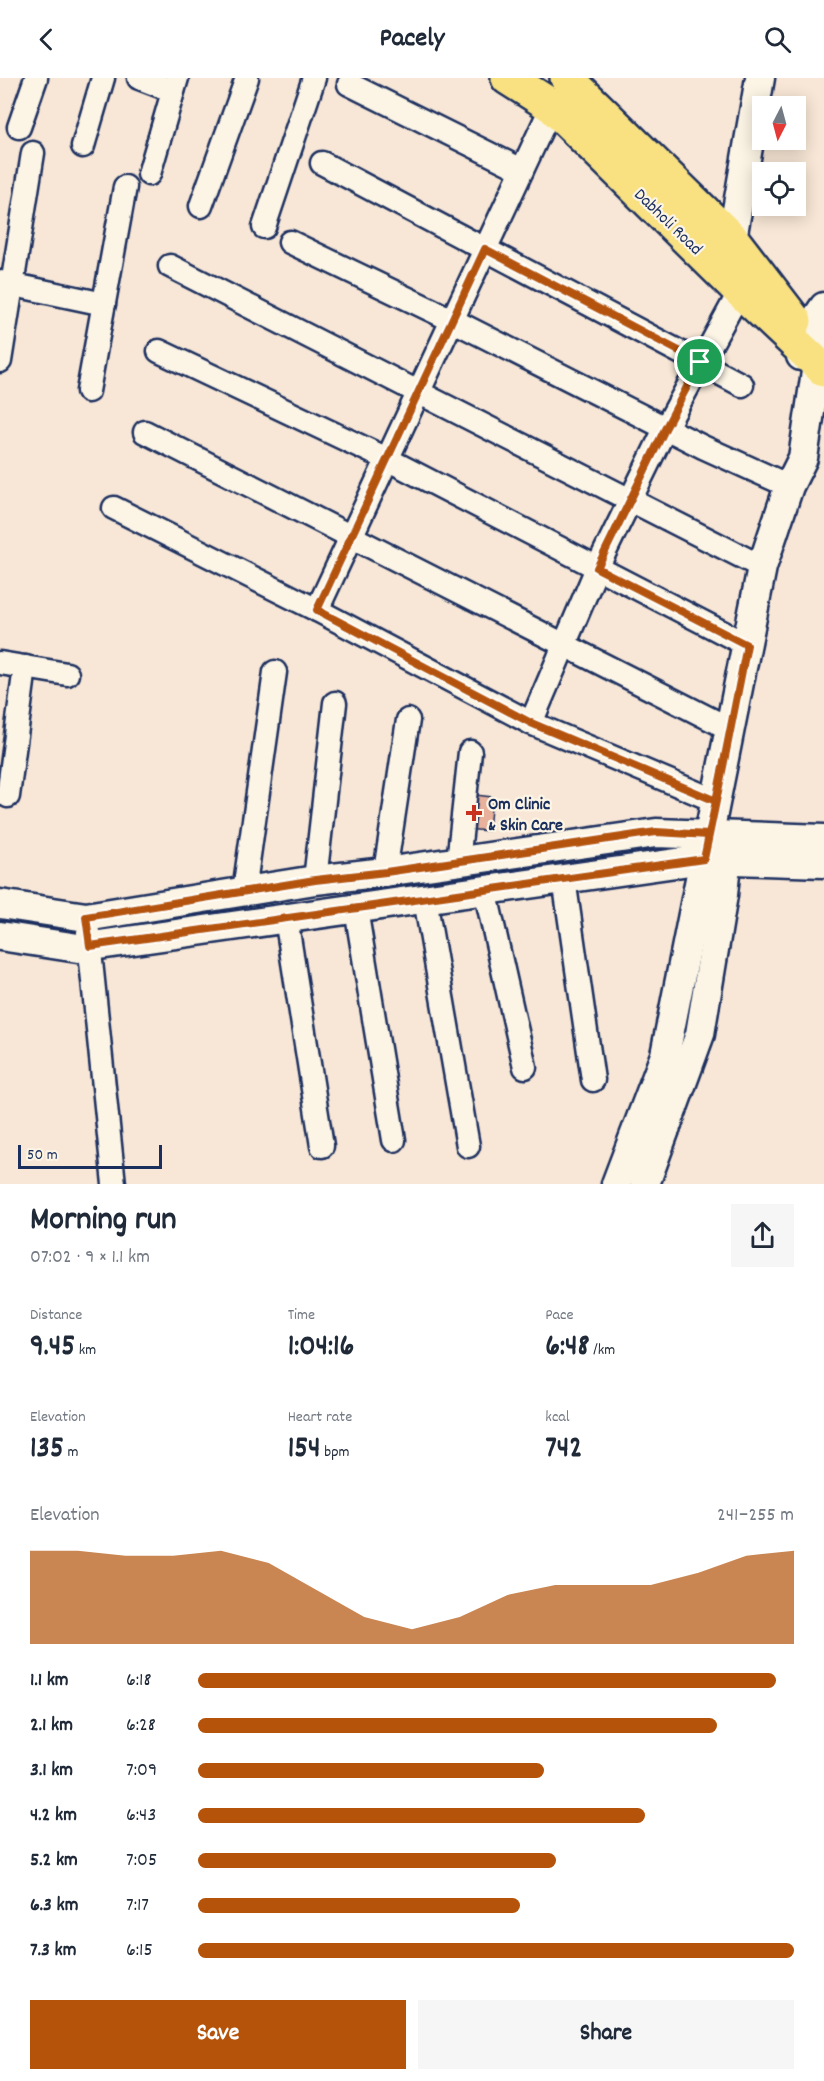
<!DOCTYPE html>
<html lang="en">
<head>
<meta charset="utf-8">
<style>
	:root { --surface:#fff; --page:#f6f6f7; --text:#1f2937; --muted:#747a83; --accent:#b45309 }
	body { margin:0; font-family:Dekko,sans-serif; background:var(--page); color:var(--text); height:100vh; display:flex; flex-direction:column; font-size:22px; white-space:nowrap }
	* { box-sizing:border-box; margin:0 }
	p { font-size:20px; color:var(--muted) }
	.icon { flex:none; width:33px; height:33px; fill:none; stroke:currentColor; stroke-width:2; stroke-linecap:round; stroke-linejoin:round }
	.map { position:relative; height:1106px; overflow:hidden }
	.side { display:flex; flex-direction:column; background:var(--surface); flex:1 }
	.side>* { flex:none }
	.needle { width:39px; rotate:186deg }
	.buttons { position:absolute; left:752px; top:18px; display:grid; gap:12px }
	.buttons a { display:grid; place-items:center; width:54px; height:54px; border-radius:0px; background:var(--surface); box-shadow:0 3px 15px #0003; font-size:30px }
	.scale { position:absolute; left:18px; bottom:15px; width:144px; box-sizing:border-box; padding-left:6px; border:3px solid #1b2f5e; border-top:0; font-size:16px; line-height:21px; white-space:nowrap; color:#1b2f5e; -webkit-text-stroke:4px #fcf5e5; paint-order:stroke }
	.pin { position:absolute; display:grid; place-items:center; width:51px; height:51px; color:#fff; margin:-26px; border:3px solid #fff; border-radius:50%; box-shadow:0 2px 6px #0007 }
	.round { display:grid; place-items:center; flex:none; width:63px; height:63px; border-radius:0px; background:var(--page) }
	.headline { display:flex; align-items:center; justify-content:space-between; height:102px; padding:0 30px }
	h1 { font-size:33px; font-weight:800; line-height:45px }
	.stats { display:grid; grid-template-columns:repeat(3,1fr); gap:9px; height:102px; padding:6px 30px }
	.stats div { display:grid; align-content:center }
	.stats b { font-size:30px; font-weight:800 }
	.stats small { font-size:16px; font-weight:400 }
	.stats p { font-size:16px }
	.chart { height:168px; padding:12px 30px }
	.chart p { display:flex; justify-content:space-between }
	.chart svg { width:100%; height:108px; margin-top:6px; fill:var(--accent); opacity:.7 }
	.button { display:flex; gap:12px; margin-top:auto; padding:12px 30px }
	.button a { flex:1; height:69px; border-radius:0px; background:var(--accent); color:#fff; font-size:24px; font-weight:800; line-height:69px; text-align:center }
	.button a+a { background:var(--page); color:var(--text) }
	ul { padding:0 30px; list-style:none; font-size:20px }
	li { display:grid; grid-template-columns:96px 72px 1fr; align-items:center; height:45px }
	li i { height:15px; border-radius:8px; background:var(--accent) }
	header { display:flex; justify-content:space-between; align-items:center; height:78px; padding:0 30px; background:var(--surface); font-size:27px; font-weight:800 }
	.map>svg:first-child { display:block }
	.building { fill:#e7b19c; stroke:#1b2f5e; stroke-width:1.5 }
	.lines { fill:none; stroke-linecap:round; stroke-linejoin:round }
	.minor-casing { stroke:#1b2f5e; stroke-width:27 }
	.tertiary-casing { stroke:#1b2f5e; stroke-width:33 }
	.primary-casing { stroke:#1b2f5e; stroke-width:38 }
	.minor { stroke:#fcf5e5; stroke-width:22 }
	.tertiary { stroke:#fcf5e5; stroke-width:28 }
	.primary { stroke:#f9e181; stroke-width:33 }
	.route-casing { stroke:#fff; stroke-width:12 }
	.route { stroke:#b45309; stroke-width:8 }
	.poi-dot { fill:#c8321e; stroke:#fcf5e5; stroke-width:2 }
	.labels { text-anchor:middle; stroke-width:4.5; stroke-linejoin:round; paint-order:stroke }
	.street-label { font-size:18px; fill:#1b2f5e; stroke:#fcf5e5 }
	.poi-label { font-size:18px; font-weight:bold; fill:#1b2f5e; stroke:#fcf5e5; text-anchor:start }
</style>
</head>
<body>
<header><svg class="icon" aria-label="back" viewBox="0 0 24 24"><path d="M15 5l-7 7 7 7"/></svg>Pacely<svg class="icon" aria-label="search" viewBox="0 0 24 24"><circle cx="10" cy="10" r="6"/><path d="M15 15l6 6"/></svg></header>
<div class="map">
<svg width="824" height="1106" viewBox="0 0 824 1106">
	<rect width="100%" height="100%" fill="#f8e7d6"/>
	<filter id="ink" filterUnits="userSpaceOnUse"><feTurbulence type="fractalNoise" baseFrequency=".0167" numOctaves="2"/><feDisplacementMap in="SourceGraphic" scale="12" xChannelSelector="R" yChannelSelector="G"/><feConvolveMatrix kernelMatrix="1 2 1 2 8 2 1 2 1" color-interpolation-filters="sRGB"/></filter>
	<g filter="url(#ink)">
		<!-- building -->
		<path class="building" d="M 467,716 L 492,719 L 489,753 L 464,751 Z"/>
		<g class="lines">
			<!-- minor casing -->
			<g class="minor-casing">
				<g id="minor">
					<path d="M 139,0 L 173,13"/>
					<path d="M 349,6 L 522,92"/>
					<path d="M 19,49 L 36,0"/>
					<path d="M 83,68 L 103,0"/>
					<path d="M 322,85 L 742,307"/>
					<path d="M 149,96 L 177,0"/>
					<path d="M 201,128 L 247,0"/>
					<path d="M 264,149 L 314,0"/>
					<path d="M 290,164 L 452,242 L 703,369 L 789,408"/>
					<path d="M 170,188 L 762,489"/>
					<path d="M 0,204 L 104,226"/>
					<path d="M 159,273 L 387,381 L 747,567"/>
					<path d="M 0,283 L 33,75"/>
					<path d="M 88,313 L 125,109"/>
					<path d="M 145,354 L 730,651"/>
					<path d="M 114,430 L 317,532 L 531,645 L 716,723"/>
					<path d="M 317,532 L 552,28"/>
					<path d="M 0,585 L 67,596"/>
					<path d="M 531,645 L 597,490 L 665,351 L 740,213"/>
					<path d="M 8,718 L 25,589"/>
					<path d="M 458,784 L 470,674"/>
					<path d="M 385,794 L 408,642"/>
					<path d="M 564,801 L 593,1002"/>
					<path d="M 315,802 L 335,625"/>
					<path d="M 485,812 L 525,989"/>
					<path d="M 244,813 L 275,594"/>
					<path d="M 425,821 L 468,1068"/>
					<path d="M 356,831 L 394,1062"/>
					<path d="M 286,840 L 322,1068"/>
					<path d="M 88,854 L 114,1106"/>
				</g>
			</g>
			<!-- tertiary casing -->
			<g class="tertiary-casing">
				<g id="tertiary">
					<path d="M 732,161 L 760,0"/>
					<path d="M 801,278 L 807,254 L 824,229"/>
					<path d="M 0,826 L 86,839 L 315,802 L 385,794 L 656,755 L 824,761"/>
					<path d="M 0,858 L 78,870 L 704,781 L 824,785"/>
					<path d="M 616,1106 L 665,977 L 762,489 L 789,408 L 803,380 L 820,267 L 824,261"/>
					<path d="M 645,1106 L 700,956 L 723,817 L 728,765"/>
				</g>
			</g>
			<!-- primary casing -->
			<g class="primary-casing">
				<g id="primary">
					<path d="M 508,0 L 552,28 L 740,213 L 824,292"/>
					<path d="M 567,0 L 732,161 L 795,243"/>
				</g>
			</g>
			<!-- minor -->
			<use href="#minor" class="minor"/>
			<!-- tertiary -->
			<use href="#tertiary" class="tertiary"/>
			<!-- primary -->
			<use href="#primary" class="primary"/>
		</g>
	</g>
	<g class="lines" filter="url(#ink)">
		<!-- route casing -->
		<g class="route-casing">
			<path id="route" d="M 700,284 L 665,351 L 597,490 L 747,567 C 733,639 719,710 704,781 L 90,868 L 86,839 L 315,802 L 386,794 L 656,754 L 709,757 L 716,723 L 531,645 L 317,532 L 485,171 L 700,284"/>
		</g>
		<!-- route -->
		<use href="#route" class="route"/>
	</g>
	<!-- markers -->
	<path class="poi-dot" d="M471 726h6v6h6v6h-6v6h-6v-6h-6v-6h6z"/>
	<g class="labels">
		<!-- street labels -->
		<g class="street-label">
			<text transform="translate(669 143) rotate(44)" y="6">Dabholi Road</text>
		</g>
		<!-- poi labels -->
		<g class="poi-label">
			<text x="488" y="731">Om Clinic<tspan x="488" dy="21">&amp; Skin Care</tspan></text>
		</g>
	</g>
</svg>
<div class="buttons">
<a><svg class="needle" viewBox="-14 -14 28 28"><path d="M0-13l5 13h-10z" fill="#e53935"/><path d="M0 13l5-13h-10z" fill="#747a83"/></svg></a>
<a><svg class="icon" aria-label="locate" viewBox="0 0 24 24"><circle cx="12" cy="12" r="6"/><path d="M12 2v4M12 18v4M2 12h4M18 12h4"/></svg></a>
</div>
<div class="scale">50 m</div>
<div class="pin" style="left:700px;top:284px;background:#1e9e55"><svg class="icon" aria-label="arrive" viewBox="0 0 24 24"><path d="M6 21V4h12l-3 4 3 4H6"/></svg></div>
</div>
<section class="side">
<div class="headline"><div><h1>Morning run</h1><p>07:02 · 9 × 1.1 km</p></div><a class="round"><svg class="icon" aria-label="share" viewBox="0 0 24 24"><path d="M12 15V3M7 8l5-5 5 5M5 13v7h14v-7"/></svg></a></div>
<div class="stats">
<div><p>Distance</p><b>9.45<small> km</small></b></div>
<div><p>Time</p><b>1:04:16</b></div>
<div><p>Pace</p><b>6:48<small> /km</small></b></div>
</div>
<div class="stats">
<div><p>Elevation</p><b>135<small> m</small></b></div>
<div><p>Heart rate</p><b>154<small> bpm</small></b></div>
<div><p>kcal</p><b>742</b></div>
</div>
<div class="chart"><p><span>Elevation</span>241–255 m</p>
<svg viewBox="0 0 160 44" preserveAspectRatio="none"><path d="M0 44V6L10 6L20 8L30 8L40 6L50 11L60 22L70 33L80 38L90 33L100 24L110 20L120 20L130 20L140 15L150 8L160 6V44z"/></svg>
</div>
<ul>
<li><b>1.1 km</b>6:18<i style="width:97%"></i></li>
<li><b>2.1 km</b>6:28<i style="width:87%"></i></li>
<li><b>3.1 km</b>7:09<i style="width:58%"></i></li>
<li><b>4.2 km</b>6:43<i style="width:75%"></i></li>
<li><b>5.2 km</b>7:05<i style="width:60%"></i></li>
<li><b>6.3 km</b>7:17<i style="width:54%"></i></li>
<li><b>7.3 km</b>6:15<i style="width:100%"></i></li>
</ul>
<div class="button"><a>Save</a><a>Share</a></div>
</section>
</body>
</html>
